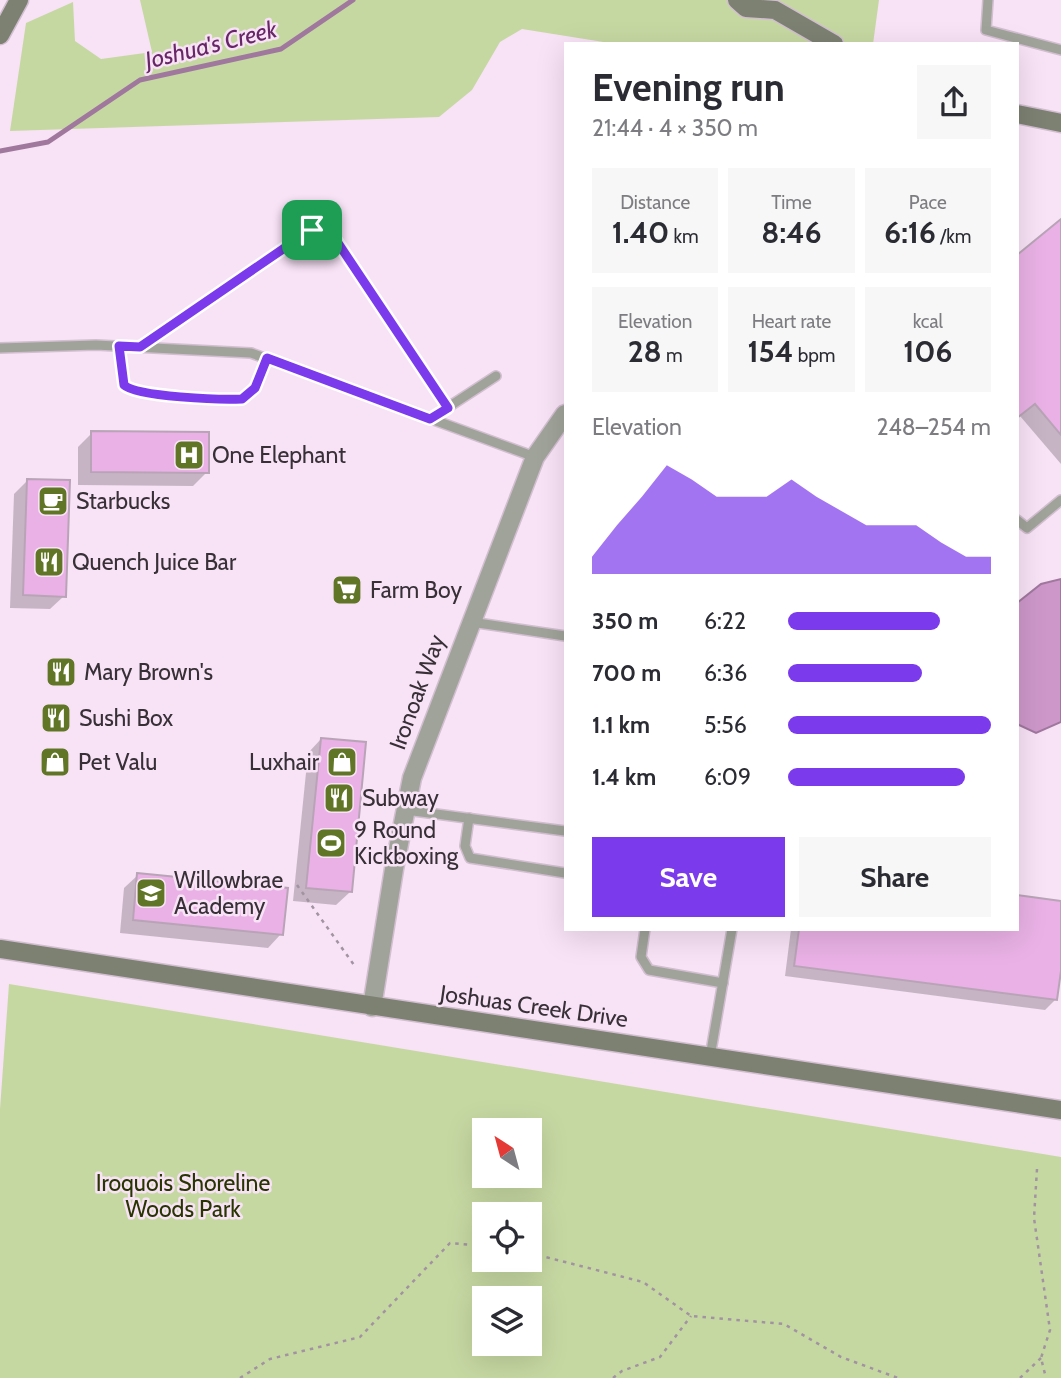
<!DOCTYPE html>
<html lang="en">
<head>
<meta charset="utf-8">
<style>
	:root { --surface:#fff; --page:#f7f7f7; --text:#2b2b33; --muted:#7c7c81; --accent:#7c3aed }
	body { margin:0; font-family:Cabin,sans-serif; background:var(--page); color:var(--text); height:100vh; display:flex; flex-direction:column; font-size:26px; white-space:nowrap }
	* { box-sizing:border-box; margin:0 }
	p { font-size:23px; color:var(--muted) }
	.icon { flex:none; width:38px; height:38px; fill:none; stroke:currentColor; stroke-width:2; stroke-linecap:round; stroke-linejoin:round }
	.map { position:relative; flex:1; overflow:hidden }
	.drawer { position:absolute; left:564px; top:42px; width:455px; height:889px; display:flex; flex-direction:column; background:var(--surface); border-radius:0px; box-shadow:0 7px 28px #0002 }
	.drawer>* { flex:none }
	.needle { width:46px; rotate:324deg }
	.buttons { position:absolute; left:472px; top:1118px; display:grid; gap:14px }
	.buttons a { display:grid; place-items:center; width:70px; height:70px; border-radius:0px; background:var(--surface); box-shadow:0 7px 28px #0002; font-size:35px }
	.pin { position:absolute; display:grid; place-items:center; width:60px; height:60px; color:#fff; margin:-30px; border-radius:14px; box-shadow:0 4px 10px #0006 }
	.round { display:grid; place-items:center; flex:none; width:74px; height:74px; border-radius:0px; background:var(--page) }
	.summary { display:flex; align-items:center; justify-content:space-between; height:119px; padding:0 28px }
	h1 { font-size:38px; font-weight:700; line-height:52px }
	.stats { display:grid; grid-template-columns:repeat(3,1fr); gap:10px; height:119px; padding:7px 28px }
	.stats div { display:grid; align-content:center; border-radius:0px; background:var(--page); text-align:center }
	.stats b { font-size:30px; font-weight:700 }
	.stats small { font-size:19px; font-weight:400 }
	.stats p { font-size:19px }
	.chart { height:196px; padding:14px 28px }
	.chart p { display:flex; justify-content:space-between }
	.chart svg { width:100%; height:126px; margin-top:7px; fill:var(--accent); opacity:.7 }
	.primary-button { display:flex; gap:14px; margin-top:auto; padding:14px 28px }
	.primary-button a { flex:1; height:80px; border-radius:0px; background:var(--accent); color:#fff; font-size:28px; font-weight:700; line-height:80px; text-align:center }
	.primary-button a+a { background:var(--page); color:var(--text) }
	ul { padding:0 28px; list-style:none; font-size:23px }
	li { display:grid; grid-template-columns:112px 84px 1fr; align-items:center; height:52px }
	li i { height:18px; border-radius:9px; background:var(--accent) }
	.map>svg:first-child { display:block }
	.green { fill:#c6d8a2; fill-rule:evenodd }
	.water { fill:#cd97ca; stroke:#a0789e; stroke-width:2 }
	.shadow { fill:#0003 }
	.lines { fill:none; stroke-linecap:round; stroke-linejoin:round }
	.stream { stroke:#a0789e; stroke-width:5 }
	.building { fill:#e9b1e5; stroke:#b8a4b6; stroke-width:2 }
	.lane-casing { stroke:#d2bed0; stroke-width:12 }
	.street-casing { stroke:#d2bed0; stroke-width:21 }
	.secondary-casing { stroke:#d2bed0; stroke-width:21 }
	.path { stroke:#a293a1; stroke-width:2.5; stroke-dasharray:3.5 5; stroke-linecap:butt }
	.lane { stroke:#9fa399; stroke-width:9 }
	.street { stroke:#9fa399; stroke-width:18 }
	.secondary { stroke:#7c8172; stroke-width:18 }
	.route-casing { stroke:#fff; stroke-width:14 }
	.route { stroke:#7c3aed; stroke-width:9 }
	.labels { text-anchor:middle; stroke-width:5; stroke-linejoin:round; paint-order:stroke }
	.poi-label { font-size:23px; fill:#383037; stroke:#f8e2f6; text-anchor:start }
	.street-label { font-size:23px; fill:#383037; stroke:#f8e2f6 }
	.park-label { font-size:23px; fill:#283500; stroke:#f8e2f6 }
	.water-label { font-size:24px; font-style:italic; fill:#672665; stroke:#f8e2f6 }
</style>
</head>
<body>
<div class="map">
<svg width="1061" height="1378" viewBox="0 0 1061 1378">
	<rect width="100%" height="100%" fill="#f8e2f6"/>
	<!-- green -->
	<g class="green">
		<path d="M 140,0 L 879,0 L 873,44 L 616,44 L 522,29 L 500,42 L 472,90 L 439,117 L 10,131 L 26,23 L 73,2 L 75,41 L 101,59 L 152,52 Z"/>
		<path d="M 9,984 L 1061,1157 L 1061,1378 L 0,1378 L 0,1109 ZM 485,1130 L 530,1130 L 530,1176 L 485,1176 ZM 485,1214 L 530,1214 L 530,1260 L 485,1260 ZM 485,1298 L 530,1298 L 530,1344 L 485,1344 Z"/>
	</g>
	<!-- water -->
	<path class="water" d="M 1061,579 L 1061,722 L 1036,733 L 1017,724 L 1017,603 L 1041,584 Z"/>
	<!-- shadow -->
	<g class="shadow">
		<path d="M 1061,221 L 1061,464 L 1020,416 L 1017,419 L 1017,257 Z"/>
		<path d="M 92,433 L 207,472 L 193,486 L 78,485 L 78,447 Z"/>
		<path d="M 28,480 L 64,596 L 50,609 L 10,608 L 14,494 Z"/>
		<path d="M 321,739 L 350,892 L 336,905 L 293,901 L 308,753 Z"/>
		<path d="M 138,875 L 281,934 L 268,948 L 120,933 L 124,888 Z"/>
		<path d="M 1017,897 L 1061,902 L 1061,958 L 1055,1000 L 1045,1010 L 785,976 L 791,929 L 1017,929 Z"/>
	</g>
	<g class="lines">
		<!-- stream -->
		<path class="stream" d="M 0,151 L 48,142 L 140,80 L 281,49 L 353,0"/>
	</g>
	<!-- building -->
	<g class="building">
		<path d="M 1061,219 L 1061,435 L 1035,404 L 1017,418 L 1017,255 Z"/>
		<path d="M 91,431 L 209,432 L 209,473 L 91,472 Z"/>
		<path d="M 27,479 L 70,480 L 66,597 L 23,595 Z"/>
		<path d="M 321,738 L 366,742 L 352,892 L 306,888 Z"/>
		<path d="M 137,873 L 288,888 L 283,935 L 133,920 Z"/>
		<path d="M 1017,895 L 1061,901 L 1061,971 L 1057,1000 L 794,966 L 799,929 L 1017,929 Z"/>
	</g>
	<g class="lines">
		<!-- lane casing -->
		<g class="lane-casing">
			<g id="lane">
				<path d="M 988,0 L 986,30 L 1061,50"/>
				<path d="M 119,346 L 124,385 C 137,398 222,400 242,399 L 255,388 L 267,358"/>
				<path d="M 140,347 L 302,235 C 315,229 323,226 334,237 L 448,408"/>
				<path d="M 0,348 L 96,345 L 251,353 L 535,457"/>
				<path d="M 430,419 L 496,376"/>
				<path d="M 1017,520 L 1027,528 L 1061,500"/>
				<path d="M 471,622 L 565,636"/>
				<path d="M 406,810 L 565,831"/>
				<path d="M 469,818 L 465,846 L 470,858 L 565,873"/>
				<path d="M 645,929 L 641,957 L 649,970 L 723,983"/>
				<path d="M 710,1057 L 732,929"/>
			</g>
		</g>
		<!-- street casing -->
		<g class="street-casing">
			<path id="street" d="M 372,1007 L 394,869 L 412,778 L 535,457 L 565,414"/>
		</g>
		<!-- secondary casing -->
		<g class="secondary-casing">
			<g id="secondary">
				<path d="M 737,0 L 746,8 L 775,10 L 834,44"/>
				<path d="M 0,35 L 19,0"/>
				<path d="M 1017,114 L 1061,123"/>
				<path d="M 0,949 L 1061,1110"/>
			</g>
		</g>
		<!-- path -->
		<g class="path">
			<path d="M 297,885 L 354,965"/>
			<path d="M 1037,1169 L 1034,1218 L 1050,1330 L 1041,1358 L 1046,1378"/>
			<path d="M 530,1253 L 643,1282 L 691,1316 L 784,1324 L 841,1357 L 898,1378"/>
			<path d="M 240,1378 L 270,1359 L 360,1337 L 450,1243 L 485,1246"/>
			<path d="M 613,1378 L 622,1371 L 660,1357 L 691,1316"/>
			<path d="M 1020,1378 L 1041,1358"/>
		</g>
		<!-- lane -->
		<use href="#lane" class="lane"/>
		<!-- street -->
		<use href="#street" class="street"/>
		<!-- secondary -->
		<use href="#secondary" class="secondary"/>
	</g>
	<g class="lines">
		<!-- route casing -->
		<g class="route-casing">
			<path id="route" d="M 320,229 L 328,231 L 334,237 L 448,408 L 430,419 L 267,358 L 255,388 L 242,399 C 222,400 137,397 124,385 L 119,346 L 140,347 L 302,236 Z"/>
		</g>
		<!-- route -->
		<use href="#route" class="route"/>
	</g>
	<!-- icons -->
	<defs>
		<g id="hospital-square" transform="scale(1.575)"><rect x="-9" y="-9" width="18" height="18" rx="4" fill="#607626" stroke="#f8e2f6"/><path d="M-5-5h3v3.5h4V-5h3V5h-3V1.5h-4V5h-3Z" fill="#fff"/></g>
		<g id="cafe-square" transform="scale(1.575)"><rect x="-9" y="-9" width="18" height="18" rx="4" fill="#607626" stroke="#f8e2f6"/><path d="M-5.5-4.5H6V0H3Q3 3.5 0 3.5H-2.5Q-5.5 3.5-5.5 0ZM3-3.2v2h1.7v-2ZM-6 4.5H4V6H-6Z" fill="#fff"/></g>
		<g id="restaurant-square" transform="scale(1.575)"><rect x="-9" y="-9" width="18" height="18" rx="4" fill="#607626" stroke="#f8e2f6"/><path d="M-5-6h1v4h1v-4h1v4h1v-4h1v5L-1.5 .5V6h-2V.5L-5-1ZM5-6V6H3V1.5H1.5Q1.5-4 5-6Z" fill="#fff"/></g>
		<g id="supermarket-square" transform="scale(1.575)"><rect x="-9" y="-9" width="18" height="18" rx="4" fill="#607626" stroke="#f8e2f6"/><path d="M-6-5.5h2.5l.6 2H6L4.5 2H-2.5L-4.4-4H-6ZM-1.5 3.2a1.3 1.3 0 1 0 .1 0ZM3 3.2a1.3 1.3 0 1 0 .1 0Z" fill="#fff"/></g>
		<g id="shop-square" transform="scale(1.575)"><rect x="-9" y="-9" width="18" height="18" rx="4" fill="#607626" stroke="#f8e2f6"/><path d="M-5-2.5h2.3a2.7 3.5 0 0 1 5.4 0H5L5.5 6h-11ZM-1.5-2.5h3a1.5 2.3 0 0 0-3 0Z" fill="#fff"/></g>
		<g id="stadium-square" transform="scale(1.575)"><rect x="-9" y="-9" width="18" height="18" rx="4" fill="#607626" stroke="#f8e2f6"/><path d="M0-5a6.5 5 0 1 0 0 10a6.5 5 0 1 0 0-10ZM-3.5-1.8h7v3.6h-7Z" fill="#fff"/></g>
		<g id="school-square" transform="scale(1.575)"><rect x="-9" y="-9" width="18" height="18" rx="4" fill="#607626" stroke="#f8e2f6"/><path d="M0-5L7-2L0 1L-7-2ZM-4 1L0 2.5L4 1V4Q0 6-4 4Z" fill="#fff"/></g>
	</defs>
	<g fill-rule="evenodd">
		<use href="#hospital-square" x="189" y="455"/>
		<use href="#cafe-square" x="53" y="501"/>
		<use href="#restaurant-square" x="49" y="562"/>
		<use href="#supermarket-square" x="347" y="590"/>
		<use href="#restaurant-square" x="61" y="672"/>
		<use href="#restaurant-square" x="56" y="718"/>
		<use href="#shop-square" x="55" y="762"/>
		<use href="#shop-square" x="342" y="762"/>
		<use href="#restaurant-square" x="339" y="798"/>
		<use href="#stadium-square" x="331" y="843"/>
		<use href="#school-square" x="151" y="893"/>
	</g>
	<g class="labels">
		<!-- poi labels -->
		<g class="poi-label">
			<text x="212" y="463">One Elephant</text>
			<text x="76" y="509">Starbucks</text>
			<text x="72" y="570">Quench Juice Bar</text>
			<text x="370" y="598">Farm Boy</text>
			<text x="84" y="680">Mary Brown's</text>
			<text x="79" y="726">Sushi Box</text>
			<text x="78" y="770">Pet Valu</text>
			<text x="319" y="770" text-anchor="end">Luxhair</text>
			<text x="362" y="806">Subway</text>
			<text x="354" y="838">9 Round<tspan x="354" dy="26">Kickboxing</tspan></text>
			<text x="174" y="888">Willowbrae<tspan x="174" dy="26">Academy</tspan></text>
		</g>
		<!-- street labels -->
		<g class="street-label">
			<text transform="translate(417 692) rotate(-70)" y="8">Ironoak Way</text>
			<text transform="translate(534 1006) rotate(8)" y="8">Joshuas Creek Drive</text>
		</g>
		<!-- park labels -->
		<g class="park-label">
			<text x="183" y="1191">Iroquois Shoreline<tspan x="183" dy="26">Woods Park</tspan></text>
		</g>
		<!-- water labels -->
		<g class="water-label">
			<text transform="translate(211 45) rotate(-14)" y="8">Joshua's Creek</text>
		</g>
	</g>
</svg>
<div class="buttons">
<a><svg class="needle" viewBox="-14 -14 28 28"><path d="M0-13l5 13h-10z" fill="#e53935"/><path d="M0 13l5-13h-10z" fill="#7c7c81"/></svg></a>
<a><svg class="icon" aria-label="locate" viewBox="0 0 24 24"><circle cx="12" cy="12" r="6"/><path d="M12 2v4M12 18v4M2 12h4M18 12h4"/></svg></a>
<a><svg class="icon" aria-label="layers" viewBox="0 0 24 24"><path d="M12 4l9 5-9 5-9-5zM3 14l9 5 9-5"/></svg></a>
</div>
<div class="pin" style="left:312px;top:230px;background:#1e9e55"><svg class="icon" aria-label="arrive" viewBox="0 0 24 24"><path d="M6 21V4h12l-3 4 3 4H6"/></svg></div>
<section class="drawer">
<div class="summary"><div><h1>Evening run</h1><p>21:44 · 4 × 350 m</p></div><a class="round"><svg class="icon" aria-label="share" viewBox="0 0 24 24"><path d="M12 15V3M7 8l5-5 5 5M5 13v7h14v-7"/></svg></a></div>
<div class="stats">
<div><p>Distance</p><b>1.40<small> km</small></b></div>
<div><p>Time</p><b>8:46</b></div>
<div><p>Pace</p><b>6:16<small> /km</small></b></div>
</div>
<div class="stats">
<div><p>Elevation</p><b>28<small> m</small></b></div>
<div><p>Heart rate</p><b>154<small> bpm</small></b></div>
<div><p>kcal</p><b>106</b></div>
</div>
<div class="chart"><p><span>Elevation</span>248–254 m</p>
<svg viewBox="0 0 160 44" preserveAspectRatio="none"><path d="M0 44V38L10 27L20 17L30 6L40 11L50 17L60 17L70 17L80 11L90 17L100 22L110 27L120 27L130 27L140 33L150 38L160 38V44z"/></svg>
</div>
<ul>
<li><b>350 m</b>6:22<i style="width:75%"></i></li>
<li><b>700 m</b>6:36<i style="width:66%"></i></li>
<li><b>1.1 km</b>5:56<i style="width:100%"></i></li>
<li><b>1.4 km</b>6:09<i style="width:87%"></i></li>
</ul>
<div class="primary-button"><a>Save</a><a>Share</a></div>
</section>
</div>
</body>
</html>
